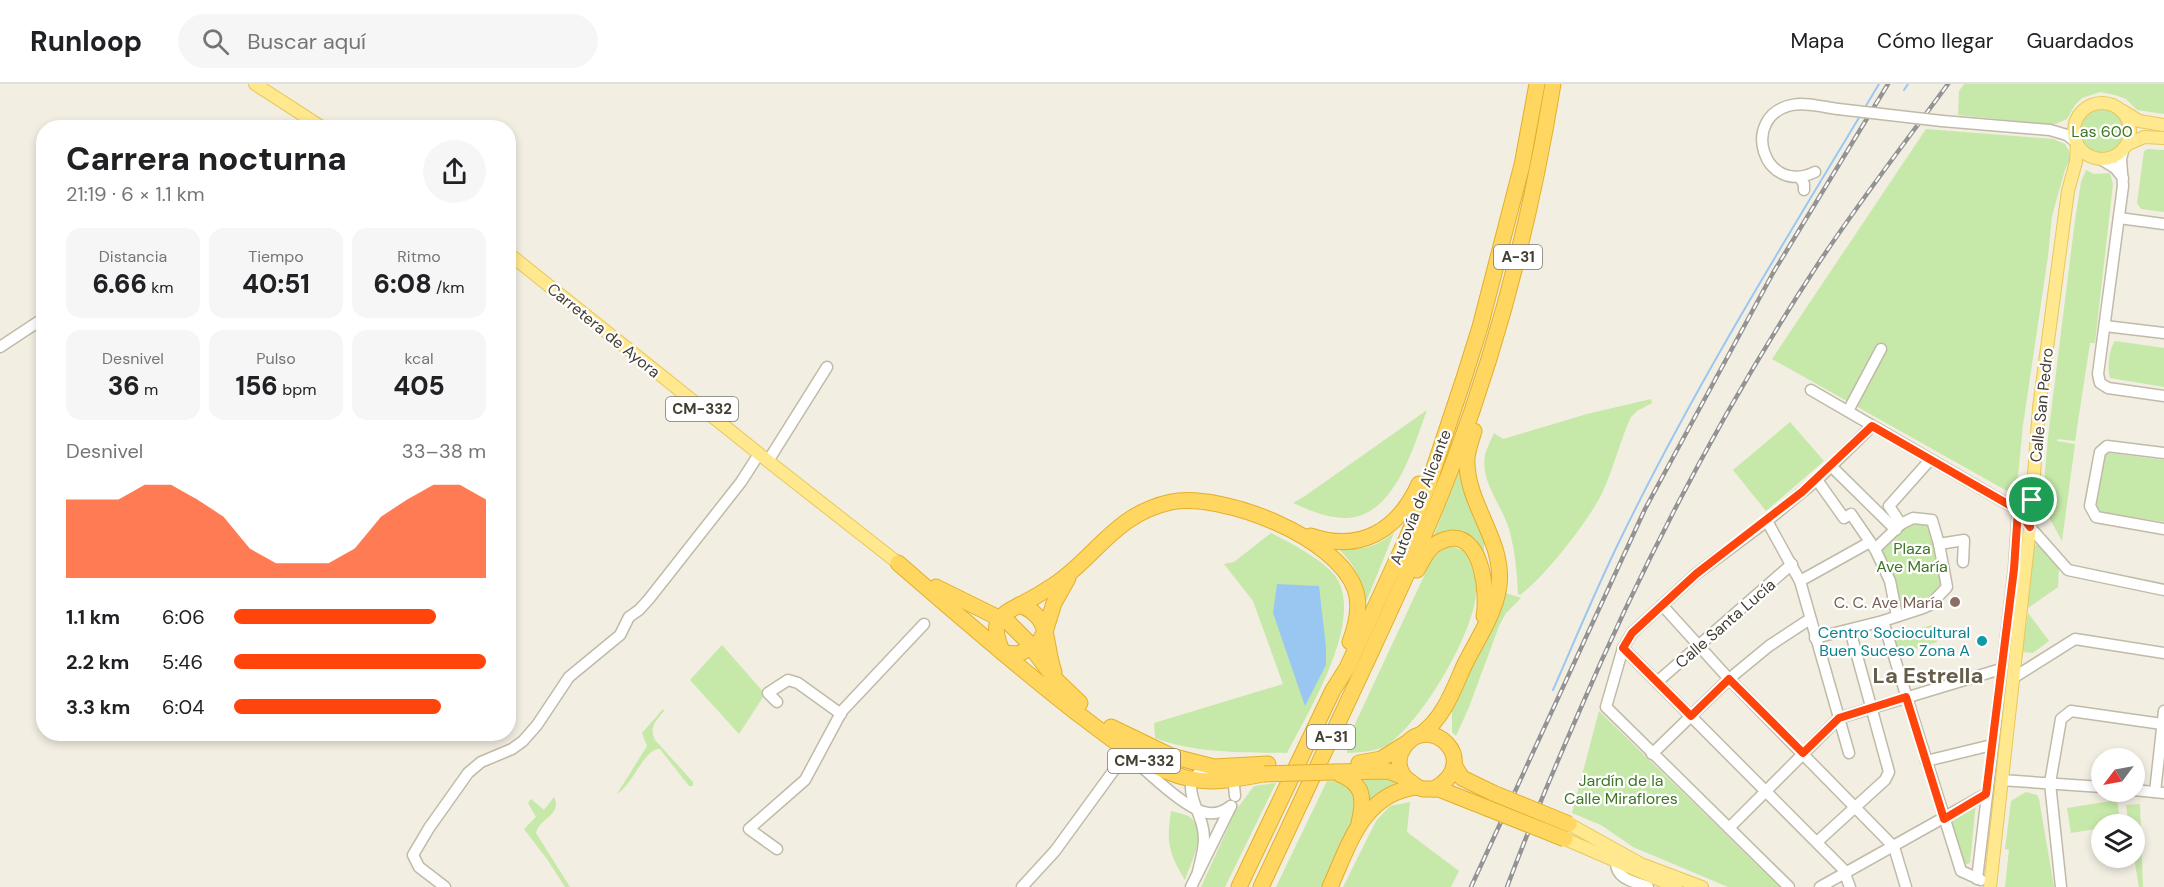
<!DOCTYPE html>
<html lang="es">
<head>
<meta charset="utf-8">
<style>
	:root { --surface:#fff; --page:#f6f6f6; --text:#202124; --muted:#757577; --line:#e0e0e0; --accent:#ff440c }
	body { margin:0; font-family:"DM Sans",sans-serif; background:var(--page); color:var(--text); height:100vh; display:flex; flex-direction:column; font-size:22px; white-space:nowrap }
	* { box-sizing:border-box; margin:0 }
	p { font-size:20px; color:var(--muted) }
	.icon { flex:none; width:33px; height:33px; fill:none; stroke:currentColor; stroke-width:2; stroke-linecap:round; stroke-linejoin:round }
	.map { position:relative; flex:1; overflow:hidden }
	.details { position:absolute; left:36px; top:36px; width:480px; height:621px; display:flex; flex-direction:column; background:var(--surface); border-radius:24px; box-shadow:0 3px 9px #0003 }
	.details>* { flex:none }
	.needle { width:39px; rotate:238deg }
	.tools { position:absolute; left:2091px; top:664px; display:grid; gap:12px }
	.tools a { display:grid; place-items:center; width:54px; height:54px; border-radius:50%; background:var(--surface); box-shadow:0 3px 9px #0003; font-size:30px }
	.pin { position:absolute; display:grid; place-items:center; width:51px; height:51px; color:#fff; margin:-26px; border:3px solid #fff; border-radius:50%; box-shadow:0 2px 6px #0007 }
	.round { display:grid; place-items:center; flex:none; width:63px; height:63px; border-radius:32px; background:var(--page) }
	.head { display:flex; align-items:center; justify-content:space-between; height:102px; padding:0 30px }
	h1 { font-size:33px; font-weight:800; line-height:45px }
	.stats { display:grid; grid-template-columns:repeat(3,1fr); gap:9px; height:102px; padding:6px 30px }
	.stats div { display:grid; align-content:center; border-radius:15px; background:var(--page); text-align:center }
	.stats b { font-size:26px; font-weight:800 }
	.stats small { font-size:16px; font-weight:400 }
	.stats p { font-size:16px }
	.chart { height:168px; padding:12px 30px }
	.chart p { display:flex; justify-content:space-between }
	.chart svg { width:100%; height:108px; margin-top:6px; fill:var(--accent); opacity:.7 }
	ul { padding:0 30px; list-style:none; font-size:20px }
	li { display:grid; grid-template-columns:96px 72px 1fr; align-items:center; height:45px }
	li i { height:15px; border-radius:8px; background:var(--accent) }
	header { display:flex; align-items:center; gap:36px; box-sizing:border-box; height:84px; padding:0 30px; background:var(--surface); border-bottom:2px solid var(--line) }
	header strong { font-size:28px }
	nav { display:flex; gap:33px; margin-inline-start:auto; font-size:21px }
	.search { width:420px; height:54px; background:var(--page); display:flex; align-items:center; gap:15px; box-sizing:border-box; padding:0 21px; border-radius:33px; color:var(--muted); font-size:22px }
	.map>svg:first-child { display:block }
	.green { fill:#c6e8a8 }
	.water { fill:#9ac7f2 }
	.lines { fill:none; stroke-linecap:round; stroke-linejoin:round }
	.stream { stroke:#9ac7f2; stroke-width:2 }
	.minor-casing { stroke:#c0baa7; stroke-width:13 }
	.major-casing { stroke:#e7c85a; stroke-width:14 }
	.highway-casing { stroke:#e3ae2b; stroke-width:17 }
	.minor { stroke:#fff; stroke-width:10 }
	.major { stroke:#ffe88e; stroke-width:12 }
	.highway { stroke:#ffd760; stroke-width:15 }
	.rail-casing { stroke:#939393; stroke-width:4.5 }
	.rail { stroke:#fff; stroke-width:2; stroke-dasharray:7; stroke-linecap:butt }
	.minor-bridge-casing { stroke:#c0baa7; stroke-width:13; stroke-linecap:butt }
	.highway-bridge-casing { stroke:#e3ae2b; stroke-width:17; stroke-linecap:butt }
	.minor-bridge { stroke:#fff; stroke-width:10 }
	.highway-bridge { stroke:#ffd760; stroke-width:15 }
	.route-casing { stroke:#fff; stroke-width:12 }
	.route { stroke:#ff440c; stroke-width:8 }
	.education-dot { fill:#8d6e63; stroke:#fff; stroke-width:2 }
	.culture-dot { fill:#0f9aa8; stroke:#fff; stroke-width:2 }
	.labels { text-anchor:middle; stroke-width:4.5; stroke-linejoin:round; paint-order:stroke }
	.shield { fill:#fff; stroke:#7b7870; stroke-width:1.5 }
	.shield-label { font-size:15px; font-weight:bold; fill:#433e32 }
	.park-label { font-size:16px; fill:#3d7624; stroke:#fff }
	.street-label { font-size:16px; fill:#433e32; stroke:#fff }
	.education-label { font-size:16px; fill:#785e54; stroke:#fff; text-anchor:end }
	.culture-label { font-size:16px; fill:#0d838f; stroke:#fff; text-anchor:end }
	.district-label { font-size:22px; font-weight:bold; fill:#665d49; stroke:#fff }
</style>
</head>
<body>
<header>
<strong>Runloop</strong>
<div class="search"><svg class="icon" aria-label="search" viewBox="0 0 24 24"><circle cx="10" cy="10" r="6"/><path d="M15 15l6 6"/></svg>Buscar aquí</div>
<nav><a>Mapa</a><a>Cómo llegar</a><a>Guardados</a></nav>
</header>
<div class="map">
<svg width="2164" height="803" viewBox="0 0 2164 803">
	<rect width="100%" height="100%" fill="#f2eee2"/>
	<!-- green -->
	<g class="green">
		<path d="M 1964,0 L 2164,0 L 2164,30 L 2137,26 L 2126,15 L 2115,11 L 2100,8 L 2082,14 L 2075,21 L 2067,35 L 2053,41 L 1958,31 L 1959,7 Z"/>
		<circle cx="2102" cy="47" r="23"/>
		<path d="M 1926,45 L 2053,55 L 2065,60 L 2069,67 L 2070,75 L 2065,86 L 2052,132 L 2048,172 L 2023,341 L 2016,412 L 1772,275 Z"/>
		<path d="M 2148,65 L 2164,66 L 2164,128 L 2141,125 L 2137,119 L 2144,67 Z"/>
		<path d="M 2086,86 L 2094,90 L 2110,89 L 2113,100 L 2095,259 L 2090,259 L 2075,357 L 2057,355 L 2057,357 L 2075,360 L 2062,457 L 2046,428 L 2043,411 L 2048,353 L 2075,136 L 2081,98 Z"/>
		<path d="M 2115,257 L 2164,264 L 2164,303 L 2110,294 C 2107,285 2109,265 2115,257 Z"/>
		<path d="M 1651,315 L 1652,319 L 1637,327 L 1631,333 C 1620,357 1614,383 1603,407 C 1591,434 1544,494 1520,511 L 1518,510 C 1517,488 1515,466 1509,445 C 1502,421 1480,398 1485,371 C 1487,363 1491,356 1494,349 L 1503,355 L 1587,330 Z"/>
		<path d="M 1427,326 C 1414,361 1397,424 1355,433 C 1334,437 1311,427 1293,419 L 1305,412 Z"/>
		<path d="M 1790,338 L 1824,377 L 1766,427 L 1733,386 Z"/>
		<path d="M 2109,369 L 2164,376 L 2164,438 L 2098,428 L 2094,420 L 2103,370 Z"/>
		<path d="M 1461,382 L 1484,456 L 1484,477 L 1479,465 L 1433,454 Z"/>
		<path d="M 1912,438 L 1932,442 L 1945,504 L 1927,520 L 1897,531 L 1877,468 Z"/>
		<path d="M 1271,449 C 1289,458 1324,476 1336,493 C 1365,537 1308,628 1287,669 C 1243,668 1197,670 1155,654 L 1154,639 L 1283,600 L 1253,517 L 1224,480 L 1234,478 Z"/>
		<path d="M 1394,449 L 1366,518 C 1361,494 1356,483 1338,464 C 1365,466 1373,464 1394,449 Z"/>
		<path d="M 2037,460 L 2041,461 L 2059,481 L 2058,503 L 2028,524 L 2032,464 Z"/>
		<path d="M 1452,462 L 1466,468 C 1471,481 1477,495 1476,509 C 1474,549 1421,639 1387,661 C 1376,668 1360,668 1347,669 L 1348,655 L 1431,477 L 1440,467 Z"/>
		<path d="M 1503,508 L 1521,514 L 1506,529 L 1499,542 L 1469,623 L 1456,652 L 1452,648 L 1452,627 L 1491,543 Z"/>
		<path d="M 2028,529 L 2049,557 L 2033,569 L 2022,568 Z"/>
		<path d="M 1932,541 L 1937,558 L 1897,571 L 1893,552 Z"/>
		<path d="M 722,561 L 765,610 L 739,650 L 690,596 Z"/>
		<path d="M 663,625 L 664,627 C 655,638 649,643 655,656 L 693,698 L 693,702 L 689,702 L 660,665 C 645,663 632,702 617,710 L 647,662 L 642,649 Z"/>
		<path d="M 1599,627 L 1780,803 L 1728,803 L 1633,763 L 1601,741 L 1572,729 Z"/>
		<path d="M 1376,691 L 1399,699 L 1398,701 L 1379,709 L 1370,718 L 1364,694 Z"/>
		<path d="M 1327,697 L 1340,698 L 1349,703 L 1353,708 L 1357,730 L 1322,803 L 1276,803 Z"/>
		<path d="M 1276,699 L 1225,803 L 1201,803 L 1236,726 L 1254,702 Z"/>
		<path d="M 2026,708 L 2037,711 L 2039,715 L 2054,803 L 2005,803 L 2009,766 L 2005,765 L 2011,717 Z"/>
		<path d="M 554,713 C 563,731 539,734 536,749 L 570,803 L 565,803 L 547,775 L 524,745 L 536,733 L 528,719 L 531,715 L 544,726 Z"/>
		<path d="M 2117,716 L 2121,741 L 2102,741 L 2101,744 L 2071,749 L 2067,724 Z"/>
		<path d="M 1410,718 L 1407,748 L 1459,787 L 1451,803 L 1343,803 L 1376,737 L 1390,722 Z"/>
		<path d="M 1976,718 L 1970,779 L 1964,781 L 1951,734 Z"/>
		<path d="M 2140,720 L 2143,803 L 2139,803 L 2134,774 L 2134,741 L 2129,741 L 2126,721 Z"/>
		<path d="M 1171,727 C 1178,729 1188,730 1193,736 C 1206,753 1190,780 1185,796 C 1169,769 1166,759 1171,727 Z"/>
	</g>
	<!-- water -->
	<path class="water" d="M 1277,500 L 1319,502 L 1326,563 L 1326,581 L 1305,622 L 1273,529 Z"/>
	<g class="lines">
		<!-- stream -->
		<g class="stream">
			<path d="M 1904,6 L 1908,0"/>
			<path d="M 1864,25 L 1879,0"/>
			<path d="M 1553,606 C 1575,556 1596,505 1620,456 C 1691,310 1776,171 1860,32"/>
		</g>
		<!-- minor casing -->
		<g class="minor-casing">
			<g id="minor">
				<path d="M 1942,37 L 2050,46 L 2067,51 L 2077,59"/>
				<path d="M 2123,67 L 2121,75 L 2123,102 L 2098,290 L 2100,299 L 2108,304 L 2164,312"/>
				<path d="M 2102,76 L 2115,84 L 2123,94"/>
				<path d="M 1815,88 C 1763,113 1739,32 1792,21 C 1806,18 1823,23 1838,25"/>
				<path d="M 1800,94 L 1804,100 L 1804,106"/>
				<path d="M 2119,134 L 2164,140"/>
				<path d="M 2105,242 L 2164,249"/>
				<path d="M 0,263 L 44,234"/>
				<path d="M 1811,306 L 2018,426 L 2030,443 L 2068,486 L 2164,506"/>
				<path d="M 1848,327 L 1881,265"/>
				<path d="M 2164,369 L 2107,362 L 2100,368 L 2090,422 L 2096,433 L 2164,445"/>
				<path d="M 768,377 L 827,283"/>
				<path d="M 1831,382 L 1896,446"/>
				<path d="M 1817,396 L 1844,434 L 1851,430 L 1875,465 L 1890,497 L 1897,532"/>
				<path d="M 1767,437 L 1800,497 L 1849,669"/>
				<path d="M 1901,440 L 1889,422 L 1930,376"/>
				<path d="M 1875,465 L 1901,440 L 1913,434 L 1932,436 L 1939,460 L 1964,456 L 1963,478"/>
				<path d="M 1800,497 L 1870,458"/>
				<path d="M 1662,521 L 1729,595 L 1894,763 L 1906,803"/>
				<path d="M 1883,537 L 1961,787 L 1981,796"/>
				<path d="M 1815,554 L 1883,537 L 1923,524 L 1930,521 L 1947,503 L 1939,460"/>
				<path d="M 1623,564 L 1847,789"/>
				<path d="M 2013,594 L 2075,555 L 2164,569"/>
				<path d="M 1657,598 L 1792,480"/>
				<path d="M 777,618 L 768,609 L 788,596 L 798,599 L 841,630"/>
				<path d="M 1652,670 L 1729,595 L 1769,562 L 1810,535"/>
				<path d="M 1134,676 C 1150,690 1184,723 1204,728 C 1213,731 1223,728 1231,722"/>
				<path d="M 1926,677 L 1992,661"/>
				<path d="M 1229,692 L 1234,702 L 1235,712"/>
				<path d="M 2001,696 L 2102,703"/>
				<path d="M 2134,706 L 2164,709"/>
				<path d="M 2155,708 L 2164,627"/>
				<path d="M 1729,744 L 1839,634 L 2001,585"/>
				<path d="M 1818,757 L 1885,696 L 1889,688 L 1850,546"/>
				<path d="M 777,765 L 749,745 L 805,696 L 842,627 L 924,540"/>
				<path d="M 1616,779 C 1616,795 1635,798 1648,803"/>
				<path d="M 1198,788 C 1201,774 1206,760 1203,745 C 1199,721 1173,694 1213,683"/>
				<path d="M 1845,790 L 1850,803"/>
				<path d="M 1977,795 L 2014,485 L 2018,426 L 2032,416"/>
				<path d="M 445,803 L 419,783 L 413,771 L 429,744 L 468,689 L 481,678 L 512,665 L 523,657 L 537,641 L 569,593 L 620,551 L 629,533 L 639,526 L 649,515 L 741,398 L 759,370"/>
				<path d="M 1022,803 L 1055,767 L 1114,686"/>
				<path d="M 1191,803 L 1231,722"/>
				<path d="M 1789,803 L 1606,623 L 1623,564 L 1632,549 L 1696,490 L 1767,437 L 1817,396 L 1872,342"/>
				<path d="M 1820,803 L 1986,710"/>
				<path d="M 2061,803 L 2050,699 L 2061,635 L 2071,627 L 2162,640"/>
			</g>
		</g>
		<!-- major casing -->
		<g class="major-casing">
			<g id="major">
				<path d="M 255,0 L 323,44"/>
				<circle cx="2102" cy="47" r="28"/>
				<path d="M 2123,27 L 2139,37 L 2164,41"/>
				<path d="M 2128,60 L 2144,53 L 2164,54"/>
				<path d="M 508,169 L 768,377 L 898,479"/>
				<path d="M 1569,740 L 1641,780 L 1702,803"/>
				<path d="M 1565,755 L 1676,803"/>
				<path d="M 1990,803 L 2030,443 L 2039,324 L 2068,107 L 2076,78 L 2077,60"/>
			</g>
		</g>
		<!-- highway casing -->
		<g class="highway-casing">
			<g id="highway">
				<path d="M 1311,452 C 1361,469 1398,446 1419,400"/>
				<path d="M 898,479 C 957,530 1015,581 1077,629 C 1112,655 1148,686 1191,695 C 1215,700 1241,694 1264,690"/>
				<path d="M 1417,486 C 1422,478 1425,469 1432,463 C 1438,457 1446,455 1453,454 C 1483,454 1488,511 1484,532"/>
				<path d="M 936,503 L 1009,539 L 1026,556 L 1054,594 L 1080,619"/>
				<path d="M 1019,521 C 1052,531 1044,561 1054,588"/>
				<path d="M 1003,569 C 992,545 993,533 1018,522 C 1030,516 1042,509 1054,501 C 1096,473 1115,430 1171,418 C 1222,408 1337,453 1355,505 C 1361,521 1356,542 1350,558"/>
				<path d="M 1003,569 L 1018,570 L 1037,561 L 1045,548 L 1054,519 L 1068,494"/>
				<path d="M 1111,643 L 1171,672 L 1214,683 L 1268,680"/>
				<path d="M 1420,651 C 1443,635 1453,607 1464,582 C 1476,557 1495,531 1499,502 C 1505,456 1465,420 1467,374 C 1468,365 1471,356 1474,347"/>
				<path d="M 1359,679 L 1381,675 L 1405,660"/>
				<path d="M 1454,681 L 1462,694 L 1493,709"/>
				<path d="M 1335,688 L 1388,687 L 1404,693 L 1417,703 L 1423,705 L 1439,705 L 1487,724"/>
				<path d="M 1337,689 C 1364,699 1365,714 1359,739"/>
				<path d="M 1404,693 C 1398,684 1397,673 1404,663 C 1429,626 1484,678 1434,705"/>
				<path d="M 1239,803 L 1333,606 L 1347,584 L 1407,454 L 1429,399 L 1464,294 L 1480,243 L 1522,81 L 1537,0"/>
				<path d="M 1261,803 C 1295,729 1330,655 1365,581 C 1396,514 1428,446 1454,377 C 1500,255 1532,129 1553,0"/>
				<path d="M 1330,803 C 1349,761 1363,709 1417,703"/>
			</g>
		</g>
		<!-- minor -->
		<use href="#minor" class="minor"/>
		<!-- major -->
		<use href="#major" class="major"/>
		<!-- highway -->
		<use href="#highway" class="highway"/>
		<!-- rail casing -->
		<g class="rail-casing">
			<g id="rail">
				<path d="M 1471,803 L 1645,425 L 1773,189 L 1888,0"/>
				<path d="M 1507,803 C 1529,744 1554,685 1579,628 C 1646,472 1725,322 1818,180 C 1859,118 1904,60 1948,0"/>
			</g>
		</g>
		<!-- rail -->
		<use href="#rail" class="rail"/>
		<!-- minor-bridge casing -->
		<g class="minor-bridge-casing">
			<path id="minor-bridge" d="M 1838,25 L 1942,37"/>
		</g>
		<!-- highway-bridge casing -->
		<g class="highway-bridge-casing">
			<g id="highway-bridge">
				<path d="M 1264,690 L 1335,688"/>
				<path d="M 1493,709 L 1569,740"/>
				<path d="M 1487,724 L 1565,755"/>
			</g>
		</g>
		<!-- minor-bridge -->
		<use href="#minor-bridge" class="minor-bridge"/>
		<!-- highway-bridge -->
		<use href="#highway-bridge" class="highway-bridge"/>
	</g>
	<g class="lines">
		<!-- route casing -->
		<g class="route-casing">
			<path id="route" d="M 2032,416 L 2018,426 L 1872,342 L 1802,408 L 1696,490 L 1632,549 L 1623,564 L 1691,632 L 1729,595 L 1803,669 L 1839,634 L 1906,613 L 1944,735 L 1986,710 L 2014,485 L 2018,426 L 2030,443 L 2032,416"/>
		</g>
		<!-- route -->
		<use href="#route" class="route"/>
	</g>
	<!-- markers -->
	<circle class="education-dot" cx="1955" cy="518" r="6"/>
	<circle class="culture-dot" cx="1982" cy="557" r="6"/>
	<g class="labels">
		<!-- shield labels -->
		<g class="shield">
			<rect x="1494" y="161" width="48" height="24" rx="4.5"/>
			<rect x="666" y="313" width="72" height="24" rx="4.5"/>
			<rect x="1307" y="641" width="48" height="24" rx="4.5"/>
			<rect x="1108" y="665" width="72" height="24" rx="4.5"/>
		</g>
		<g class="shield-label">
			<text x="1518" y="178">A-31</text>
			<text x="702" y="330">CM-332</text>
			<text x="1331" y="658">A-31</text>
			<text x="1144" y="682">CM-332</text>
		</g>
		<!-- park labels -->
		<g class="park-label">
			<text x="2102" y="53">Las 600</text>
			<text x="1912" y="470">Plaza<tspan x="1912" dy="18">Ave María</tspan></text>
			<text x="1621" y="702">Jardín de la<tspan x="1621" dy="18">Calle Miraflores</tspan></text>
		</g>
		<!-- street labels -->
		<g class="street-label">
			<text transform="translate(604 246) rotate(39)" y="6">Carretera de Ayora</text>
			<text transform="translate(2041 321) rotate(-84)" y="6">Calle San Pedro</text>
			<text transform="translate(1420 413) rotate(-69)" y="6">Autovía de Alicante</text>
			<text transform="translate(1725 539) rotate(-41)" y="6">Calle Santa Lucía</text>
		</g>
		<!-- education labels -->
		<g class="education-label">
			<text x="1943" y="524">C. C. Ave María</text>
		</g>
		<!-- culture labels -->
		<g class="culture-label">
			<text x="1970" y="554">Centro Sociocultural<tspan x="1970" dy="18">Buen Suceso Zona A</tspan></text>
		</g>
		<!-- district labels -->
		<g class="district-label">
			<text x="1928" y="599">La Estrella</text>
		</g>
	</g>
</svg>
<div class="tools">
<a><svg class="needle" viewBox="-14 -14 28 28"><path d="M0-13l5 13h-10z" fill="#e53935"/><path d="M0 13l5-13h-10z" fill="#757577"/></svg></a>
<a><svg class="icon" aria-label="layers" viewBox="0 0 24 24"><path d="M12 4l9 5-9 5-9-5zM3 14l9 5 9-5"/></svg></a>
</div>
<div class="pin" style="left:2032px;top:416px;background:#1e9e55"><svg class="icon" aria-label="arrive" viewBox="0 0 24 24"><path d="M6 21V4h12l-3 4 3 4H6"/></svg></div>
<section class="details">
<div class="head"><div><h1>Carrera nocturna</h1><p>21:19 · 6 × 1.1 km</p></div><a class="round"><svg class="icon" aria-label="share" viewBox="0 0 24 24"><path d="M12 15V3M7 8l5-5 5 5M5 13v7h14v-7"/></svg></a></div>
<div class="stats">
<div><p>Distancia</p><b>6.66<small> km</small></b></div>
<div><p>Tiempo</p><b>40:51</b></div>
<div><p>Ritmo</p><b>6:08<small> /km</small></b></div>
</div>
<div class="stats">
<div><p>Desnivel</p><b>36<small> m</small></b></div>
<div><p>Pulso</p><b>156<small> bpm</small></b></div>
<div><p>kcal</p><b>405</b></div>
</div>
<div class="chart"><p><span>Desnivel</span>33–38 m</p>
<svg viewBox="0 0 160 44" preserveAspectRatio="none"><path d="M0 44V12L10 12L20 12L30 6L40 6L50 12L60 19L70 32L80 38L90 38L100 38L110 32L120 19L130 12L140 6L150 6L160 12V44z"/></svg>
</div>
<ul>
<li><b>1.1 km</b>6:06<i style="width:80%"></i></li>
<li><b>2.2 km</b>5:46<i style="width:100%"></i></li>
<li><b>3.3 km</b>6:04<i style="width:82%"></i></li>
</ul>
</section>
</div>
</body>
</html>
